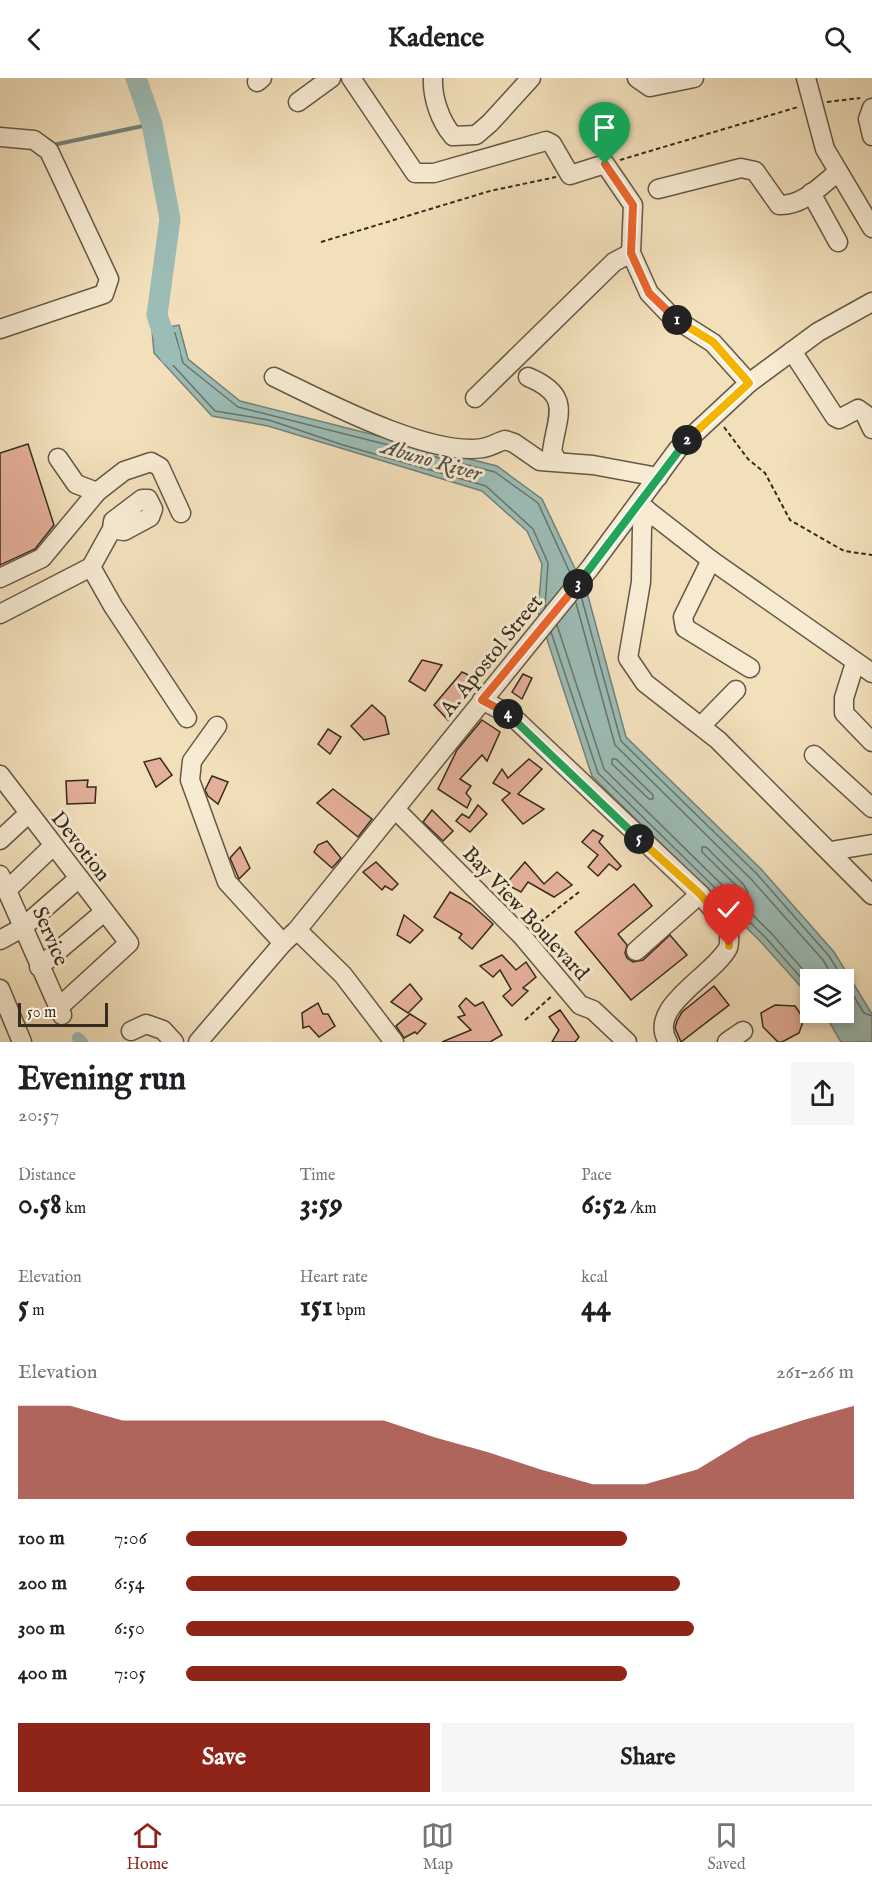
<!DOCTYPE html>
<html lang="en">
<head>
<meta charset="utf-8">
<style>
	:root { --surface:#fff; --page:#f6f6f6; --text:#202124; --muted:#757577; --line:#e0e0e0; --accent:#8f2418 }
	body { margin:0; font-family:"IM FELL English",serif; background:var(--page); color:var(--text); height:100vh; display:flex; flex-direction:column; font-size:22px; white-space:nowrap }
	* { box-sizing:border-box; margin:0 }
	p { font-size:20px; color:var(--muted) }
	.icon { flex:none; width:33px; height:33px; fill:none; stroke:currentColor; stroke-width:2; stroke-linecap:round; stroke-linejoin:round }
	.map { position:relative; height:964px; overflow:hidden }
	.sheet { display:flex; flex-direction:column; background:var(--surface); flex:1 }
	.sheet>* { flex:none }
	.fabs { position:absolute; left:800px; top:891px; display:grid; gap:12px }
	.fabs a { display:grid; place-items:center; width:54px; height:54px; border-radius:0px; background:var(--surface); box-shadow:0 3px 9px #0003; font-size:30px }
	.scale { position:absolute; left:18px; bottom:15px; width:90px; box-sizing:border-box; padding-left:6px; border:3px solid #362b1f; border-top:0; font-size:16px; line-height:21px; white-space:nowrap; color:#362b1f; -webkit-text-stroke:4px #f7ebd3; paint-order:stroke }
	.pin { position:absolute; display:grid; place-items:center; width:51px; height:51px; color:#fff; margin:-62px -26px; border-radius:50% 50% 50% 0; rotate:-45deg; box-shadow:0 0 6px #0007 }
	.pin .icon { rotate:45deg }
	.km { position:absolute; width:30px; height:30px; margin:-15px; border-radius:50%; background:#222; color:#fff; font-size:16px; line-height:30px; text-align:center }
	.round { display:grid; place-items:center; flex:none; width:63px; height:63px; border-radius:0px; background:var(--page) }
	.overview { display:flex; align-items:center; justify-content:space-between; height:102px; padding:0 18px }
	h1 { font-size:33px; font-weight:700; line-height:45px }
	.figures { display:grid; grid-template-columns:repeat(3,1fr); gap:9px; height:102px; padding:6px 18px }
	.figures div { display:grid; align-content:center }
	.figures b { font-size:30px; font-weight:700 }
	.figures small { font-size:16px; font-weight:400 }
	.figures p { font-size:16px }
	.chart { height:168px; padding:12px 18px }
	.chart p { display:flex; justify-content:space-between }
	.chart svg { width:100%; height:108px; margin-top:6px; fill:var(--accent); opacity:.7 }
	.button { display:flex; gap:12px; margin-top:auto; padding:12px 18px }
	.button a { flex:1; height:69px; border-radius:0px; background:var(--accent); color:#fff; font-size:24px; font-weight:700; line-height:69px; text-align:center }
	.button a+a { background:var(--page); color:var(--text) }
	ul { padding:0 18px; list-style:none; font-size:20px }
	li { display:grid; grid-template-columns:96px 72px 1fr; align-items:center; height:45px }
	li i { height:15px; border-radius:8px; background:var(--accent) }
	header { display:flex; justify-content:space-between; align-items:center; height:78px; padding:0 18px; background:var(--surface); font-size:27px; font-weight:700 }
	.tab-bar { display:flex; justify-content:space-around; align-items:center; height:84px; border-top:2px solid var(--line); background:var(--surface); font-size:16px; color:var(--muted) }
	.tab-bar a { display:grid; justify-items:center; gap:3px }
	.tab-bar .on { color:var(--accent) }
	.map>svg:first-child { display:block }
	.water { fill:#9cbcb6; stroke:#73827a; stroke-width:1.5 }
	.lines { fill:none; stroke-linecap:round; stroke-linejoin:round }
	.shore { stroke:#69746a; stroke-width:1.5 }
	.stream { stroke:#73827a; stroke-width:4 }
	.canal { stroke:#9cbcb6; stroke-width:12 }
	.river { stroke:#9cbcb6; stroke-width:21 }
	.building { fill:#e5b09a; stroke:#362b1f; stroke-width:1.5 }
	.minor-casing { stroke:#655846; stroke-width:21 }
	.path { stroke:#362b1f; stroke-width:2; stroke-dasharray:4.5 3; stroke-linecap:butt }
	.minor { stroke:#f7ebd3; stroke-width:18 }
	.split-1-casing { stroke:#fff; stroke-width:12 }
	.split-2-casing { stroke:#fff; stroke-width:12 }
	.split-3-casing { stroke:#fff; stroke-width:12 }
	.split-4-casing { stroke:#fff; stroke-width:12 }
	.split-5-casing { stroke:#fff; stroke-width:12 }
	.split-6-casing { stroke:#fff; stroke-width:12 }
	.split-1 { stroke:#f0652b; stroke-width:8 }
	.split-2 { stroke:#f5b400; stroke-width:8 }
	.split-3 { stroke:#22a559; stroke-width:8 }
	.split-4 { stroke:#f0652b; stroke-width:8 }
	.split-5 { stroke:#22a559; stroke-width:8 }
	.split-6 { stroke:#f5b400; stroke-width:8 }
	.labels { text-anchor:middle; stroke-width:6; stroke-linejoin:round; paint-order:stroke }
	.street-label { font-size:21px; fill:#362b1f; stroke:#f7ebd3 }
	.water-label { font-size:22px; font-style:italic; fill:#504f45; stroke:#f7ebd3 }
</style>
</head>
<body>
<header><svg class="icon" aria-label="back" viewBox="0 0 24 24"><path d="M15 5l-7 7 7 7"/></svg>Kadence<svg class="icon" aria-label="search" viewBox="0 0 24 24"><circle cx="10" cy="10" r="6"/><path d="M15 15l6 6"/></svg></header>
<div class="map">
<svg width="872" height="964" viewBox="0 0 872 964">
	<rect width="100%" height="100%" fill="#f2e0bb"/>
	<filter id="stains"><feTurbulence type="fractalNoise" baseFrequency=".00333" numOctaves="4"/><feColorMatrix values="0 0 0 0 .2 0 0 0 0 .09 0 0 0 0 .02 0 0 0 .5 -.17"/></filter>
	<radialGradient id="worn" r=".72"><stop offset=".6" stop-color="#630" stop-opacity="0"/><stop offset="1" stop-color="#630" stop-opacity=".3"/></radialGradient>
	<!-- water -->
	<path class="water" d="M 179,247 L 188,281 L 240,323 L 497,388 L 542,421 L 588,518 L 626,659 L 761,791 L 834,874 L 872,936 L 872,964 L 841,964 L 824,935 L 843,934 L 843,902 L 810,902 L 810,919 L 761,864 L 592,698 L 538,534 L 542,486 L 527,453 L 482,413 L 268,348 L 212,338 L 154,275 L 152,252 Z"/>
	<g class="lines">
		<!-- shore -->
		<g class="shore">
			<path d="M 581,518 L 621,663 L 756,795 L 829,878 L 864,935 L 872,938"/>
			<path d="M 576,525 L 615,667 L 751,801 L 823,882 L 835,902"/>
			<path d="M 545,529 L 548,485 L 533,451 L 486,408 L 343,367 L 269,342 L 215,333 L 160,273 L 159,258 L 175,255 L 183,285 L 238,329 L 495,394 L 538,425 L 571,497"/>
			<path d="M 557,547 L 604,691 L 771,855 L 812,902"/>
			<path d="M 551,554 L 598,695 L 766,860 L 810,910"/>
			<path d="M 612,681 L 616,681 L 653,717 L 653,721 L 649,721 L 612,686 Z"/>
			<path d="M 702,769 L 706,769 L 744,807 L 748,815 L 744,815 L 702,774 Z"/>
		</g>
		<!-- stream -->
		<path class="stream" d="M 53,67 L 152,46"/>
		<!-- canal -->
		<path class="canal" d="M 78,960 L 82,964"/>
		<!-- river -->
		<path class="river" d="M 136,0 L 152,46 L 170,141 L 157,237 L 170,277"/>
	</g>
	<!-- building -->
	<g class="building">
		<path d="M 28,366 L 54,447 L 35,471 L 0,487 L 0,375 Z"/>
		<path d="M 422,582 L 442,587 L 425,613 L 409,603 Z"/>
		<path d="M 462,594 L 477,601 L 448,642 L 434,627 Z"/>
		<path d="M 523,596 L 532,600 L 522,621 L 512,614 Z"/>
		<path d="M 372,627 L 385,639 L 389,656 L 364,662 L 351,648 Z"/>
		<path d="M 482,642 L 500,654 L 487,683 L 482,677 L 460,701 L 471,708 L 466,715 L 471,721 L 467,730 L 438,711 L 457,672 Z"/>
		<path d="M 328,651 L 341,659 L 330,676 L 318,666 Z"/>
		<path d="M 160,680 L 172,697 L 156,709 L 144,684 Z"/>
		<path d="M 529,681 L 542,691 L 518,716 L 544,731 L 523,746 L 502,722 L 510,715 L 493,705 L 502,691 L 508,700 Z"/>
		<path d="M 212,698 L 228,704 L 218,726 L 208,718 L 205,712 Z"/>
		<path d="M 88,702 L 87,709 L 96,709 L 95,725 L 67,726 L 66,703 Z"/>
		<path d="M 333,711 L 372,741 L 358,759 L 317,725 Z"/>
		<path d="M 478,727 L 487,736 L 470,754 L 456,743 L 462,736 L 469,740 Z"/>
		<path d="M 432,732 L 453,753 L 443,763 L 423,744 Z"/>
		<path d="M 593,752 L 603,758 L 599,764 L 621,788 L 617,792 L 609,786 L 598,798 L 588,789 L 598,777 L 582,764 Z"/>
		<path d="M 327,763 L 341,780 L 332,790 L 314,774 L 318,767 Z"/>
		<path d="M 240,769 L 250,790 L 239,801 L 230,780 Z"/>
		<path d="M 376,784 L 398,806 L 392,812 L 385,808 L 382,812 L 363,794 Z"/>
		<path d="M 525,784 L 544,806 L 557,794 L 572,807 L 554,819 L 528,804 L 521,814 L 506,806 Z"/>
		<path d="M 634,806 L 652,828 L 618,856 L 627,867 L 625,875 L 627,880 L 633,884 L 643,882 L 670,857 L 687,877 L 631,922 L 575,854 Z"/>
		<path d="M 450,814 L 471,826 L 493,846 L 472,871 L 459,860 L 462,856 L 434,839 Z"/>
		<path d="M 404,837 L 423,852 L 410,865 L 397,857 Z"/>
		<path d="M 502,877 L 516,892 L 526,884 L 536,899 L 523,910 L 528,913 L 512,928 L 503,918 L 511,911 L 500,892 L 493,899 L 480,888 Z"/>
		<path d="M 410,906 L 422,921 L 408,935 L 391,924 Z"/>
		<path d="M 714,908 L 729,927 L 681,964 L 675,950 L 677,943 L 682,934 Z"/>
		<path d="M 466,920 L 475,928 L 483,924 L 502,957 L 490,964 L 442,964 L 471,952 L 458,939 L 465,937 L 459,928 Z"/>
		<path d="M 318,925 L 323,936 L 328,936 L 335,948 L 319,959 L 309,948 L 303,950 L 302,935 Z"/>
		<path d="M 775,927 L 795,928 L 804,941 L 799,955 L 782,964 L 778,964 L 763,949 L 761,935 Z"/>
		<path d="M 560,932 L 579,959 L 575,964 L 552,964 L 559,952 L 549,939 Z"/>
		<path d="M 410,936 L 426,946 L 417,956 L 415,954 L 404,960 L 396,948 Z"/>
	</g>
	<g class="lines">
		<!-- minor casing -->
		<g class="minor-casing">
			<g id="minor">
				<path d="M 351,0 L 415,95 L 434,95 L 546,63 L 552,66 L 570,97 L 605,86 L 633,127 L 631,175 L 649,215 L 672,239 L 713,265 L 749,305"/>
				<path d="M 433,0 C 432,19 440,43 453,58 L 476,57 L 490,45 L 531,0"/>
				<path d="M 637,0 L 650,9 L 694,0"/>
				<path d="M 806,0 L 825,71 L 872,150"/>
				<path d="M 257,4 L 262,0"/>
				<path d="M 298,24 L 331,0"/>
				<path d="M 872,30 L 868,41 L 872,58"/>
				<path d="M 0,59 L 34,62 L 49,73 L 109,201 L 104,216 L 0,251"/>
				<path d="M 658,111 L 741,90 L 755,93 L 779,127 C 803,128 820,108 838,94"/>
				<path d="M 811,115 L 838,164"/>
				<path d="M 792,273 L 835,339 L 839,341 L 858,331 L 865,336 L 872,351"/>
				<path d="M 274,299 C 324,323 429,379 483,370 C 490,369 498,364 505,362 L 514,365 L 540,383 L 593,387 L 658,399"/>
				<path d="M 528,299 C 574,318 556,339 552,374 L 558,384"/>
				<path d="M 475,320 L 614,184 L 631,175"/>
				<path d="M 58,380 L 76,406 L 97,414"/>
				<path d="M 639,426 L 711,482 L 872,595"/>
				<path d="M 647,432 L 642,449 L 641,504 L 628,580 L 645,605 L 718,662 L 872,817"/>
				<path d="M 711,482 L 683,539 L 685,550 L 750,590"/>
				<path d="M 91,489 L 113,528 L 187,640"/>
				<path d="M 0,500 L 42,480 L 97,414 L 124,393 L 151,384 L 160,389 L 181,435"/>
				<path d="M 0,536 L 91,489 L 112,451 L 113,443 L 142,421 L 148,421 L 153,431 L 150,439 L 124,453 L 112,451"/>
				<path d="M 855,585 L 844,620 L 844,635 L 872,664"/>
				<path d="M 482,622 L 512,638 L 700,816 L 729,851 C 729,857 730,865 728,870 C 713,898 646,929 668,964"/>
				<path d="M 217,648 L 192,683 L 190,702 L 227,804 L 283,865"/>
				<path d="M 701,648 L 736,612"/>
				<path d="M 814,677 L 872,730"/>
				<path d="M 0,697 L 129,865 L 58,930"/>
				<path d="M 396,732 L 522,858 L 580,927 L 593,932 L 627,964"/>
				<path d="M 0,762 L 28,736"/>
				<path d="M 831,773 L 872,766"/>
				<path d="M 0,797 L 62,937"/>
				<path d="M 7,812 L 53,768"/>
				<path d="M 297,852 L 343,897 L 394,964"/>
				<path d="M 0,862 L 22,850 L 79,800"/>
				<path d="M 636,873 L 700,816"/>
				<path d="M 39,889 L 104,834"/>
				<path d="M 0,911 L 22,964"/>
				<path d="M 131,953 L 146,946 L 163,952 L 174,964"/>
				<path d="M 198,964 L 283,865 L 297,852 L 590,490 L 678,371 L 749,305 L 818,254 L 872,224"/>
				<path d="M 727,964 L 743,953"/>
			</g>
		</g>
		<!-- path -->
		<g class="path">
			<path d="M 827,24 L 860,20"/>
			<path d="M 620,82 L 798,29"/>
			<path d="M 321,164 L 490,113 L 556,99"/>
			<path d="M 724,349 L 748,381 L 765,395 L 790,442 L 844,473 L 872,477"/>
			<path d="M 534,849 L 579,814"/>
			<path d="M 525,942 L 552,918"/>
		</g>
		<!-- minor -->
		<use href="#minor" class="minor"/>
	</g>
	<g class="lines">
		<!-- split-1 casing -->
		<g class="split-1-casing">
			<path id="split-1" d="M 605,86 L 633,127 L 631,175 L 649,215 L 677,242"/>
		</g>
		<!-- split-2 casing -->
		<g class="split-2-casing">
			<path id="split-2" d="M 677,242 L 713,264 L 749,305 L 687,362"/>
		</g>
		<!-- split-3 casing -->
		<g class="split-3-casing">
			<path id="split-3" d="M 578,506 L 687,362"/>
		</g>
		<!-- split-4 casing -->
		<g class="split-4-casing">
			<path id="split-4" d="M 508,636 L 482,622 L 578,506"/>
		</g>
		<!-- split-5 casing -->
		<g class="split-5-casing">
			<path id="split-5" d="M 508,636 L 639,761"/>
		</g>
		<!-- split-6 casing -->
		<g class="split-6-casing">
			<path id="split-6" d="M 639,761 L 700,816 L 729,851 L 729,868"/>
		</g>
		<!-- split-1 -->
		<use href="#split-1" class="split-1"/>
		<!-- split-2 -->
		<use href="#split-2" class="split-2"/>
		<!-- split-3 -->
		<use href="#split-3" class="split-3"/>
		<!-- split-4 -->
		<use href="#split-4" class="split-4"/>
		<!-- split-5 -->
		<use href="#split-5" class="split-5"/>
		<!-- split-6 -->
		<use href="#split-6" class="split-6"/>
	</g>
	<g class="labels">
		<!-- street labels -->
		<g class="street-label">
			<text transform="translate(491 577) rotate(-51)" y="7">A. Apostol Street</text>
			<text transform="translate(81 768) rotate(52)" y="7">Devotion</text>
			<text transform="translate(526 835) rotate(47)" y="7">Bay View Boulevard</text>
			<text transform="translate(51 858) rotate(67)" y="7">Service</text>
		</g>
		<!-- water labels -->
		<g class="water-label">
			<text transform="translate(432 381) rotate(16)" y="8">Abuno River</text>
		</g>
	</g>
	<rect width="100%" height="100%" filter="url(#stains)"/>
	<rect width="100%" height="100%" fill="url(#worn)"/>
</svg>
<div class="fabs">
<a><svg class="icon" aria-label="layers" viewBox="0 0 24 24"><path d="M12 4l9 5-9 5-9-5zM3 14l9 5 9-5"/></svg></a>
</div>
<div class="scale">50 m</div>
<div class="pin" style="left:605px;top:86px;background:#1e9e55"><svg class="icon" aria-label="arrive" viewBox="0 0 24 24"><path d="M6 21V4h12l-3 4 3 4H6"/></svg></div>
<div class="pin" style="left:729px;top:868px;background:#d93025"><svg class="icon" aria-label="check" viewBox="0 0 24 24"><path d="M5 12l5 5 9-10"/></svg></div>
<b class="km" style="left:677px;top:242px">1</b>
<b class="km" style="left:687px;top:362px">2</b>
<b class="km" style="left:578px;top:506px">3</b>
<b class="km" style="left:508px;top:636px">4</b>
<b class="km" style="left:639px;top:761px">5</b>
</div>
<section class="sheet">
<div class="overview"><div><h1>Evening run</h1><p>20:57</p></div><a class="round"><svg class="icon" aria-label="share" viewBox="0 0 24 24"><path d="M12 15V3M7 8l5-5 5 5M5 13v7h14v-7"/></svg></a></div>
<div class="figures">
<div><p>Distance</p><b>0.58<small> km</small></b></div>
<div><p>Time</p><b>3:59</b></div>
<div><p>Pace</p><b>6:52<small> /km</small></b></div>
</div>
<div class="figures">
<div><p>Elevation</p><b>5<small> m</small></b></div>
<div><p>Heart rate</p><b>151<small> bpm</small></b></div>
<div><p>kcal</p><b>44</b></div>
</div>
<div class="chart"><p><span>Elevation</span>261–266 m</p>
<svg viewBox="0 0 160 44" preserveAspectRatio="none"><path d="M0 44V6L10 6L20 12L30 12L40 12L50 12L60 12L70 12L80 19L90 25L100 32L110 38L120 38L130 32L140 19L150 12L160 6V44z"/></svg>
</div>
<ul>
<li><b>100 m</b>7:06<i style="width:66%"></i></li>
<li><b>200 m</b>6:54<i style="width:74%"></i></li>
<li><b>300 m</b>6:50<i style="width:76%"></i></li>
<li><b>400 m</b>7:05<i style="width:66%"></i></li>
</ul>
<div class="button"><a>Save</a><a>Share</a></div>
</section>
<nav class="tab-bar">
<a class="on"><svg class="icon" aria-label="home" viewBox="0 0 24 24"><path d="M3 11l9-7 9 7M6 9v11h12V9"/></svg>Home</a>
<a><svg class="icon" aria-label="map" viewBox="0 0 24 24"><path d="M3 6l6-2 6 2 6-2v14l-6 2-6-2-6 2zM9 4v14M15 6v14"/></svg>Map</a>
<a><svg class="icon" aria-label="saved" viewBox="0 0 24 24"><path d="M7 4h10v16l-5-4-5 4z"/></svg>Saved</a>
</nav>
</body>
</html>
